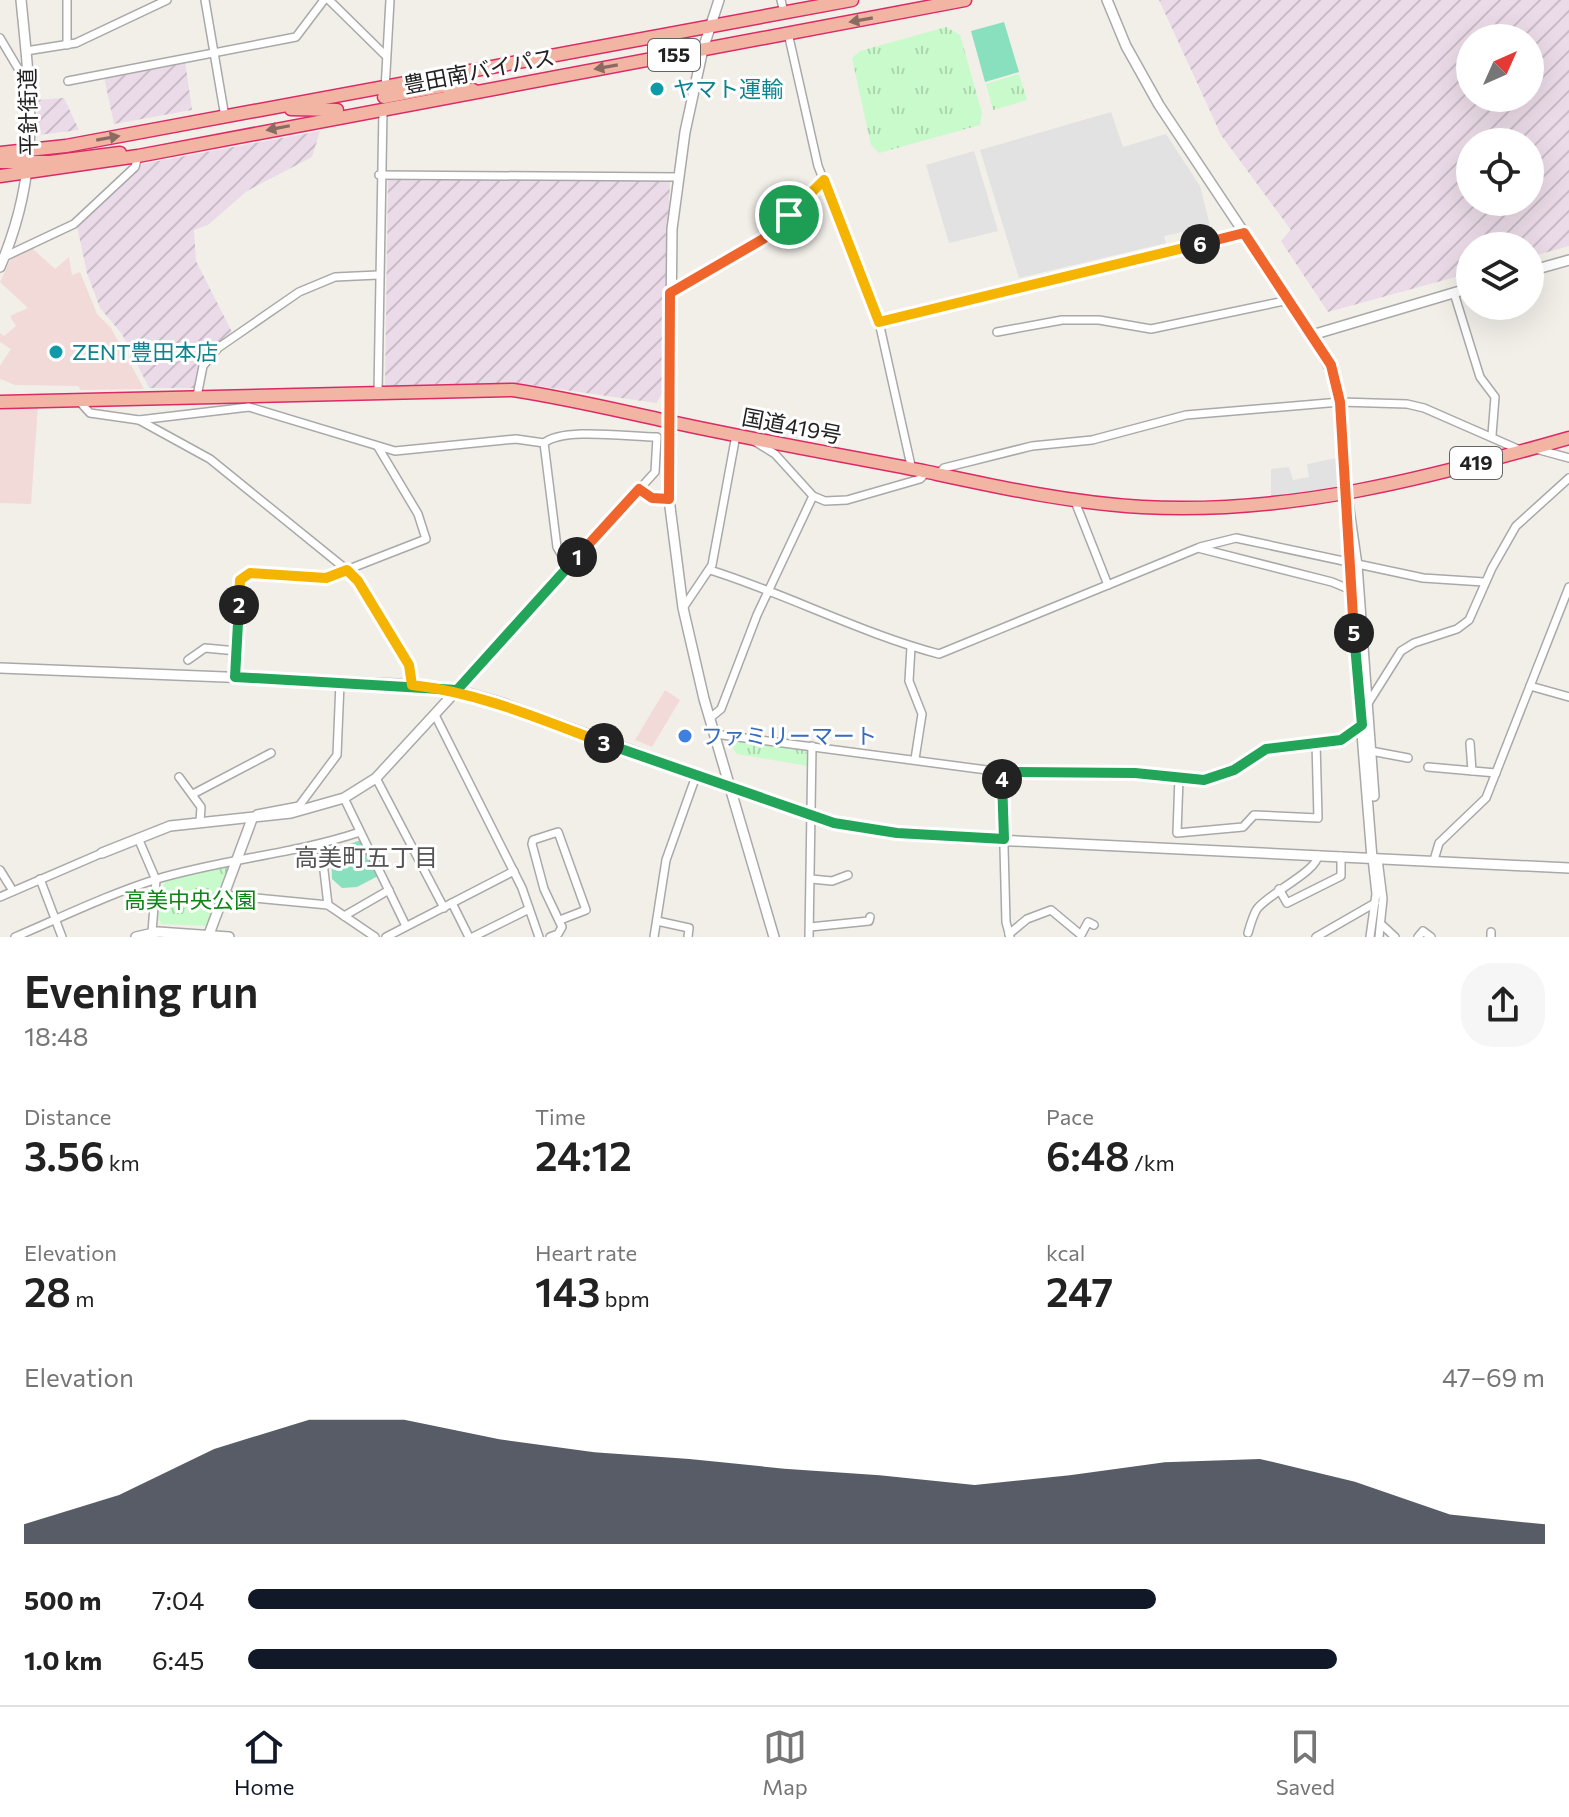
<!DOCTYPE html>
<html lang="en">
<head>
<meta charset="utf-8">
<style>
	:root { --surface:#fff; --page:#f6f6f6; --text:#222; --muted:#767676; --line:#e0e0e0; --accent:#111827 }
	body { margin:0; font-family:Commissioner,"Noto Sans JP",sans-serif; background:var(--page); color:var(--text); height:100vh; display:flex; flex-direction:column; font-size:30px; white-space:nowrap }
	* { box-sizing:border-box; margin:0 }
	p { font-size:26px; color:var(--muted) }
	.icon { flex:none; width:44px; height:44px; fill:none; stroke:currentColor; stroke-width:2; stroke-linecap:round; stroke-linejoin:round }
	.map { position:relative; height:937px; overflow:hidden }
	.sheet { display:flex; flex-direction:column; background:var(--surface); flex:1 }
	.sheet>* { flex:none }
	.needle { width:52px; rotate:45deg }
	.tools { position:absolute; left:1456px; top:24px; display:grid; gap:16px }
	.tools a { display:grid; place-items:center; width:88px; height:88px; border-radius:50%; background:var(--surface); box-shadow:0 8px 32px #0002; font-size:40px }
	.pin { position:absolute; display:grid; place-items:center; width:68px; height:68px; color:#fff; margin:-34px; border:4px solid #fff; border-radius:50%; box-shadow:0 2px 8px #0007 }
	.km { position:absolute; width:40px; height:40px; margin:-20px; border-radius:50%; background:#222; color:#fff; font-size:22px; line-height:40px; text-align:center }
	.round { display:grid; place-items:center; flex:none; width:84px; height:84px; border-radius:32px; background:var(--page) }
	.overview { display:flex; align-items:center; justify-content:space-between; height:136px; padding:0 24px }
	h1 { font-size:44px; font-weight:600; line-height:60px }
	.metrics { display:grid; grid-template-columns:repeat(3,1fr); gap:12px; height:136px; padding:8px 24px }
	.metrics div { display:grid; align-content:center }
	.metrics b { font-size:40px; font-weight:600 }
	.metrics small { font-size:22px; font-weight:400 }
	.metrics p { font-size:22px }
	.chart { height:224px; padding:16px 24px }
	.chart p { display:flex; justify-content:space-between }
	.chart svg { width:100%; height:144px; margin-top:8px; fill:var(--accent); opacity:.7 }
	ul { padding:0 24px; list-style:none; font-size:26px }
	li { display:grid; grid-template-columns:128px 96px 1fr; align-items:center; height:60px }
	li i { height:20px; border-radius:10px; background:var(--accent) }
	.dock { display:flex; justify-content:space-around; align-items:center; height:112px; border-top:2px solid var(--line); background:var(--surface); font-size:22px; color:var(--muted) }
	.dock a { display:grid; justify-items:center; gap:4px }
	.dock .active { color:var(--accent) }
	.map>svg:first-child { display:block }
	.commercial { fill:#f2dad9 }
	.industrial { fill:url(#industrial-furrows); fill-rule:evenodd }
	.park { fill:url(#park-tufts) }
	.pitch { fill:#88e0be }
	.parking { fill:#e2e2e2 }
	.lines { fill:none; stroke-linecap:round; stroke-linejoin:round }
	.minor-casing { stroke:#a9a9a9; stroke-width:10 }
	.tertiary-casing { stroke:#a9a9a9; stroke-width:12 }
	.trunk-casing { stroke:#dc2a67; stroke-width:15 }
	.minor { stroke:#fff; stroke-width:7 }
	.tertiary { stroke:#fff; stroke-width:9 }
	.trunk { stroke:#f2b4a3; stroke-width:12 }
	.oneway { fill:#8a6b62 }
	.split-1-casing { stroke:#fff; stroke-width:16 }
	.split-2-casing { stroke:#fff; stroke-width:16 }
	.split-3-casing { stroke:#fff; stroke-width:16 }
	.split-4-casing { stroke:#fff; stroke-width:16 }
	.split-5-casing { stroke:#fff; stroke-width:16 }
	.split-6-casing { stroke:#fff; stroke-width:16 }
	.split-7-casing { stroke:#fff; stroke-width:16 }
	.split-1 { stroke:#f0652b; stroke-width:10 }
	.split-2 { stroke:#22a559; stroke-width:10 }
	.split-3 { stroke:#f5b400; stroke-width:10 }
	.split-4 { stroke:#22a559; stroke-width:10 }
	.split-5 { stroke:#22a559; stroke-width:10 }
	.split-6 { stroke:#f0652b; stroke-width:10 }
	.split-7 { stroke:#f5b400; stroke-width:10 }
	.culture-dot { fill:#0f9aa8; stroke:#fff; stroke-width:3 }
	.shop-dot { fill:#3f7fe0; stroke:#fff; stroke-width:3 }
	.labels { text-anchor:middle; stroke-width:6; stroke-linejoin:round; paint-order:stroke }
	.shield { fill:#fff; stroke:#646464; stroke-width:2 }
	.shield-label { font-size:20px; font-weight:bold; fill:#222 }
	.street-label { font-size:22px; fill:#222; stroke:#fff }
	.culture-label { font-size:22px; fill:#0d838f; stroke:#fff; text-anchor:start }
	.shop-label { font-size:22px; fill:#366cbe; stroke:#fff; text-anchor:start }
	.park-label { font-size:22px; fill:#0c8416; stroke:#fff }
	.neighbourhood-label { font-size:24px; fill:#555; stroke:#fff }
</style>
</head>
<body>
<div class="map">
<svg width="1569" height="937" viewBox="0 0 1569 937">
	<defs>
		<pattern id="industrial-furrows" width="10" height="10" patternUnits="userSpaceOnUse" patternTransform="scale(2)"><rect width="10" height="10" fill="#ebdbe8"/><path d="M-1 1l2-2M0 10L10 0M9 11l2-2" fill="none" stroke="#c9bcc7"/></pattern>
		<pattern id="park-tufts" width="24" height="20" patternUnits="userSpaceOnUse" patternTransform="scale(2)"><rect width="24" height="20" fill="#c8facc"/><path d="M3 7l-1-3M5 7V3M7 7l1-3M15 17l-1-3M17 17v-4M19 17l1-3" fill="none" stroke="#acd6af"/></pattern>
	</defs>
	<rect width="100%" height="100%" fill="#f2efe9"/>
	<!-- commercial -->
	<g class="commercial">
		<path d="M 32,248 L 55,269 L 69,257 L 72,275 L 80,272 L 97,314 L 111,328 L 144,389 L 81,390 L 78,386 L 15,385 L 0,379 L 0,366 L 11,349 L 0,342 L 0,333 L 4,336 L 16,326 L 10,316 L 28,308 L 0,282 L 11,259 Z"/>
		<path d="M 38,406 L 31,504 L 0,503 L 0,410 Z"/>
		<path d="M 665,690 L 680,700 L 652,747 L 635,740 Z"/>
	</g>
	<!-- industrial -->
	<g class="industrial">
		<path d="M 1159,0 L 1569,0 L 1569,246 L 1530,257 L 1530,246 L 1470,246 L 1470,273 L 1328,312 L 1281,241 L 1291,230 L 1221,135 ZM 1470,38 L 1530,38 L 1530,98 L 1470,98 ZM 1470,142 L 1530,142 L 1530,202 L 1470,202 Z"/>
		<path d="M 185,61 L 192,110 L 114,124 L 104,77 Z"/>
		<path d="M 64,98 L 79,130 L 38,135 L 37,100 Z"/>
		<path d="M 320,131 L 312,157 L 247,191 L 208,225 L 194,230 L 196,261 L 232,332 L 202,362 L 195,388 L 149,388 L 122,334 L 100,308 L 87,273 L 77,226 L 142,164 Z"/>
		<path d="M 388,177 L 670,180 L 662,394 L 656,403 L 523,384 L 385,387 Z"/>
	</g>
	<!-- park -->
	<g class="park">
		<path d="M 946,27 L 960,35 L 982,113 L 980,125 L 879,153 L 871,145 L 852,58 L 860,51 Z"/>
		<path d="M 1019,74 L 1027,100 L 993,110 L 986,84 Z"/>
		<path d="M 726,739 L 806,748 L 808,766 L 737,754 Z"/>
		<path d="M 225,864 L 229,868 L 210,926 L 162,924 L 158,919 L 165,879 Z"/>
	</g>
	<!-- pitch -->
	<g class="pitch">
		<path d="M 1004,22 L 1019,72 L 985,82 L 971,31 Z"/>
		<path d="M 361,840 L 378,876 L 357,887 L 342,888 L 332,879 L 331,851 Z"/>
	</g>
	<!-- parking -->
	<g class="parking">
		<path d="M 1111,112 L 1123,147 L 1166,134 L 1200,186 L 1210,226 L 1164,236 L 1166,243 L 1019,278 L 980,150 Z"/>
		<path d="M 974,151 L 998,231 L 949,243 L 926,165 Z"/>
		<path d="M 1337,458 L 1340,482 L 1332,491 L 1271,499 L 1271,469 L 1289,467 L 1293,480 L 1309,477 L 1307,464 Z"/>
	</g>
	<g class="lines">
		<!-- minor casing -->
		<g class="minor-casing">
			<g id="minor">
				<path d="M 205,0 L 225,117"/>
				<path d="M 329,0 L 386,56"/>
				<path d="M 781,0 L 784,13"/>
				<path d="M 788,33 L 818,166 L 879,322 L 1244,233"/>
				<path d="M 0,38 L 19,70 L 27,71"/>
				<path d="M 67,45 L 67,0"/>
				<path d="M 26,51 L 76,43 L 167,0"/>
				<path d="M 68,81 L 296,37 L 324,0"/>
				<path d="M 385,90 L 390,0"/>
				<path d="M 379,175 L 677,177"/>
				<path d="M 4,257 L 74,224 L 135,167 L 138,156"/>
				<path d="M 670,293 C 723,262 789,233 824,180"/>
				<path d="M 1454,293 L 1480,377 L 1495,397 L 1492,435"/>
				<path d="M 879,322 L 912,470"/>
				<path d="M 997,332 L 1062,320 L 1099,320 L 1151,329 L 1289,300"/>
				<path d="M 378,392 L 383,110"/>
				<path d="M 197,396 L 203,366 L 218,348 L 299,292 L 335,277 L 378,275"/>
				<path d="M 79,401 L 90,413 L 139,420 L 210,459 L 347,570 L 358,581 L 409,665 L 412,685"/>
				<path d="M 139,420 L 249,407 L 395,451 L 516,439 L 544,443 C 564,427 629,437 657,437 L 655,472 L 457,690"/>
				<path d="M 754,441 L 775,454 L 813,496 L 825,501 L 847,500 L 920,479 L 927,472"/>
				<path d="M 544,443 L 557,547 L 568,566"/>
				<path d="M 1536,449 L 1569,458"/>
				<path d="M 939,473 L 944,468 L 1032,446 L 1092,440 L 1186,415 L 1340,402 L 1407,404 L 1424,408 L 1520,450"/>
				<path d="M 639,489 L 652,498 L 669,499"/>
				<path d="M 1074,499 L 1108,585"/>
				<path d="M 1200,547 L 1236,538 L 1423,578 L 1484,582"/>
				<path d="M 710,570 C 787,594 860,633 939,654 L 1198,548 L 1332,582 L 1351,590"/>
				<path d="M 683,608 L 712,565 L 736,435"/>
				<path d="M 911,647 L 909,681 L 922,714 L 915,759"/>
				<path d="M 188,660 L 205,648 L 237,651"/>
				<path d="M 235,677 L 240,580 L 250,573 L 326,578 L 426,539 L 418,514 L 378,447"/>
				<path d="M 1530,686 L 1569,697"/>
				<path d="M 1367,705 L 1401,651 L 1414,643 L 1457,629 L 1469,620 L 1492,568 L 1516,526 L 1569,478"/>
				<path d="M 435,715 L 522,888 L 539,937"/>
				<path d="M 710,718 L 721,709 L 757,615 L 813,496"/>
				<path d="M 715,734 L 1002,772 L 1135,773 L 1204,780 L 1234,770 L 1266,749 L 1341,740 L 1362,725"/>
				<path d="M 1470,743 L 1472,771"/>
				<path d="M 1371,751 L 1408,758"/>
				<path d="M 1428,767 L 1496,773"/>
				<path d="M 1002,772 L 1006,922 L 1010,937"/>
				<path d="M 179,777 L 201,807 L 200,822"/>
				<path d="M 376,778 L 444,908"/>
				<path d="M 1179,778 L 1177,833 L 1243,827 L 1254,815 L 1318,818 L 1316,742"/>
				<path d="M 193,794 L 271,753"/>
				<path d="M 344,798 L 406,926"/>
				<path d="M 257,814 L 299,806 L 337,755 L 340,683"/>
				<path d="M 138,838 L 156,880 L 152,932"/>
				<path d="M 321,845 L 328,905"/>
				<path d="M 1378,859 L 1383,899 L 1379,937"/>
				<path d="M 1434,860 L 1439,843 L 1486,798 L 1569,587"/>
				<path d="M 0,870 L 13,891"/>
				<path d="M 40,879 L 62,937"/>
				<path d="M 811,879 L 832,881 L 848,875"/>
				<path d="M 1279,889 L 1287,903 L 1341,876 L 1341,856"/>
				<path d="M 224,895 L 328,905 L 375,937"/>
				<path d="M 0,897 L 102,853"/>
				<path d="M 452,903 L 469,937"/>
				<path d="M 344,916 L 389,890"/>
				<path d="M 657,921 L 689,928 L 688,937"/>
				<path d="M 1381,924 L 1395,937"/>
				<path d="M 810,927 L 869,921 L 870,917"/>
				<path d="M 1491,932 L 1491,937"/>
				<path d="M 1248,933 C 1250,926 1253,915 1257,909 C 1269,893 1318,871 1318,855"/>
				<path d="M 1009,934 L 1027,919 L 1051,910 L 1081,935 L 1088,922 L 1094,925"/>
				<path d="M 15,937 C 62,917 109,894 157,879 C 224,859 294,854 360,832"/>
				<path d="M 386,937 L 514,871"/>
				<path d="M 473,937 L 527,910"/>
				<path d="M 550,937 L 558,934 L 562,927 L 544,889 L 532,844 L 533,840 L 558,832 L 586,910 L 560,920"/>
				<path d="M 654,937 L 666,860 L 696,776"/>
				<path d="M 809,937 L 812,746"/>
				<path d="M 1316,937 L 1375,903"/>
				<path d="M 1370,937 L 1376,894 L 1372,858"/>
				<path d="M 1418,937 L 1423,931 L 1431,937"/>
			</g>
		</g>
		<!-- tertiary casing -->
		<g class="tertiary-casing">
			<g id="tertiary">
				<path d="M 719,0 L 703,49 L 685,132 L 672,229 L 669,499 L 683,608 L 704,699 L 774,937"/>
				<path d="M 1107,0 L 1126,46 L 1159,105 L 1312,335 L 1334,376 L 1340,402 L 1348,559 L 1372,858"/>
				<path d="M 0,267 C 41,172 31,100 21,0"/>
				<path d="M 1530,271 L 1569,260"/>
				<path d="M 1312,335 L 1470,288"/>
				<path d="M 1347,496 L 1357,565 L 1374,796"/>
				<path d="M 0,668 L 396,684 L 457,690 L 502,703 L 813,817 L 863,829 L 954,838 L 1569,868"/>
				<path d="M 102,853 L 170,826 L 291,813 L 344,798 L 376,778 L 457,690"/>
				<path d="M 136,937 L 158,932 L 229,937"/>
				<path d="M 208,937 L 252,819"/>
			</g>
		</g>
		<!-- trunk casing -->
		<g class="trunk-casing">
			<g id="trunk">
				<path d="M 384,97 L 443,86 L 473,90"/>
				<path d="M 291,109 L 337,110"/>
				<path d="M 0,153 L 66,146 L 852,0"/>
				<path d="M 0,162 L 50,162 L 120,153"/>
				<path d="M 0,176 L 138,156 L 965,0"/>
				<path d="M 0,402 L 513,390 C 566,398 616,410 667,421 C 753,440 841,455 928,472 C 998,487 1070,503 1142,507 C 1289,515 1429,478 1569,438"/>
			</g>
		</g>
		<!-- minor -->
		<use href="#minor" class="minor"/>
		<!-- tertiary -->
		<use href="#tertiary" class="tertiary"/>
		<!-- trunk -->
		<use href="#trunk" class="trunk"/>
	</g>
	<!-- one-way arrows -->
	<defs><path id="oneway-solid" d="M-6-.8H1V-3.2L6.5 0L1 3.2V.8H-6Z" transform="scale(2)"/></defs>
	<g class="oneway">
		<use href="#oneway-solid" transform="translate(861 20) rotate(170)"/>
		<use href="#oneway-solid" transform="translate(606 67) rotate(170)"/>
		<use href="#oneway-solid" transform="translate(278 128) rotate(169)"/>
		<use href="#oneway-solid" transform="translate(108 138) rotate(-10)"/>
	</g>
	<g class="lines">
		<!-- split-1 casing -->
		<g class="split-1-casing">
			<path id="split-1" d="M 577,557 L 639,489 L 652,498 L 669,499 L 670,293 L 763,239 L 789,215"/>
		</g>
		<!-- split-2 casing -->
		<g class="split-2-casing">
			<path id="split-2" d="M 239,605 L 235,677 L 457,690 L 577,557"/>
		</g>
		<!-- split-3 casing -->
		<g class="split-3-casing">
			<path id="split-3" d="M 239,605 L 240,580 L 250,573 L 326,578 L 347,570 L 358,581 L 409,665 L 412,685 C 481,693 540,719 604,743"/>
		</g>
		<!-- split-4 casing -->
		<g class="split-4-casing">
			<path id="split-4" d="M 604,743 L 834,823 L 897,833 L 1004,839 L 1002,779"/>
		</g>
		<!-- split-5 casing -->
		<g class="split-5-casing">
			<path id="split-5" d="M 1002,779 L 1002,772 L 1135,773 L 1204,780 L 1234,770 L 1266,749 L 1341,740 L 1362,725 L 1354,633"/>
		</g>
		<!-- split-6 casing -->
		<g class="split-6-casing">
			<path id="split-6" d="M 1200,244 L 1244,233 L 1331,365 L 1340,402 L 1354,633"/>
		</g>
		<!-- split-7 casing -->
		<g class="split-7-casing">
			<path id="split-7" d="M 789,215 L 824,180 L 879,322 L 1200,244"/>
		</g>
		<!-- split-1 -->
		<use href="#split-1" class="split-1"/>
		<!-- split-2 -->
		<use href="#split-2" class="split-2"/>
		<!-- split-3 -->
		<use href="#split-3" class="split-3"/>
		<!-- split-4 -->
		<use href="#split-4" class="split-4"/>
		<!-- split-5 -->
		<use href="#split-5" class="split-5"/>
		<!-- split-6 -->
		<use href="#split-6" class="split-6"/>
		<!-- split-7 -->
		<use href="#split-7" class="split-7"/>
	</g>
	<!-- markers -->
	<g class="culture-dot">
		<circle cx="657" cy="89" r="8"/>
		<circle cx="56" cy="352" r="8"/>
	</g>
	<circle class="shop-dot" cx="685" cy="736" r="8"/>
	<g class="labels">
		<!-- shield labels -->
		<g class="shield">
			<rect x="648" y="39" width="52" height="32" rx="6"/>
			<rect x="1450" y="447" width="52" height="32" rx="6"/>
		</g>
		<g class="shield-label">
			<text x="674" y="62">155</text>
			<text x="1476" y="470">419</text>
		</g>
		<!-- street labels -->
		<g class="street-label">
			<text transform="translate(479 71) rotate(-11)" y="8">豊田南バイパス</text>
			<text transform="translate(28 112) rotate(-91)" y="8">平針街道</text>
			<text transform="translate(792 426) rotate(11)" y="8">国道419号</text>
		</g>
		<!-- culture labels -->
		<g class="culture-label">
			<text x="673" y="97">ヤマト運輸</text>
			<text x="72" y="360">ZENT豊田本店</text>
		</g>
		<!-- shop labels -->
		<g class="shop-label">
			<text x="701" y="744">ファミリーマート</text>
		</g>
		<!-- park labels -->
		<g class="park-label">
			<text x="190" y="908">高美中央公園</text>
		</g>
		<!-- neighbourhood labels -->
		<g class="neighbourhood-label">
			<text x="366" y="866">高美町五丁目</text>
		</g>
	</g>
</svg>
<div class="tools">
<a><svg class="needle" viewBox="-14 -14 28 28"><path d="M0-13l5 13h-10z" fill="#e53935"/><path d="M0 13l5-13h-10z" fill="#767676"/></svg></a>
<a><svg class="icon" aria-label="locate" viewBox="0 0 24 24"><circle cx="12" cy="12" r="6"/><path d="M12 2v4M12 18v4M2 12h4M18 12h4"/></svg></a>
<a><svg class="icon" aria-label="layers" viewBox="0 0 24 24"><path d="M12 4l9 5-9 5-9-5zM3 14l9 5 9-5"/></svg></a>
</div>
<div class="pin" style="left:789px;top:215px;background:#1e9e55"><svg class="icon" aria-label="arrive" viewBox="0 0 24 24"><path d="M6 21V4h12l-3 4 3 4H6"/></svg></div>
<b class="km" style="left:577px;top:557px">1</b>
<b class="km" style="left:239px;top:605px">2</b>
<b class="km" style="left:604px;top:743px">3</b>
<b class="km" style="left:1002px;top:779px">4</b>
<b class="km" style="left:1354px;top:633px">5</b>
<b class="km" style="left:1200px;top:244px">6</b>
</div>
<section class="sheet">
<div class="overview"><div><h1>Evening run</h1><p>18:48</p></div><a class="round"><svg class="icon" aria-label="share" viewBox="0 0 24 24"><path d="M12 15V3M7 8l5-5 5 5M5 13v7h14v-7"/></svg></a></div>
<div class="metrics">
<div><p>Distance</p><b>3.56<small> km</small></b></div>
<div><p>Time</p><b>24:12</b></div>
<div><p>Pace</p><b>6:48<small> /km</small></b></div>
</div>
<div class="metrics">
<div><p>Elevation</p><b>28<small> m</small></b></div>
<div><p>Heart rate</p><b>143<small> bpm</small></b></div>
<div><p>kcal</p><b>247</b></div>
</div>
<div class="chart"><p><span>Elevation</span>47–69 m</p>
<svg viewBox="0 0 160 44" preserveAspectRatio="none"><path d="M0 44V38L10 29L20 15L30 6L40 6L50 12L60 16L70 18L80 21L90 23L100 26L110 23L120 19L130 18L140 25L150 35L160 38V44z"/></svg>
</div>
<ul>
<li><b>500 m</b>7:04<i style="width:70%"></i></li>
<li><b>1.0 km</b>6:45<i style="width:84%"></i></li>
</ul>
</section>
<nav class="dock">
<a class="active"><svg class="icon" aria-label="home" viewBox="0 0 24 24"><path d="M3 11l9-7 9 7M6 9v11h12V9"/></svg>Home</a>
<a><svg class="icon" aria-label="map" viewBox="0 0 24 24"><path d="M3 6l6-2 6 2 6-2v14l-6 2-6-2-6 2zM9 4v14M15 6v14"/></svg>Map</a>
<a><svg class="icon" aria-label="saved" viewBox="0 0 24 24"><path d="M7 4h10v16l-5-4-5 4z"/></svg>Saved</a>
</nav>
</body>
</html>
